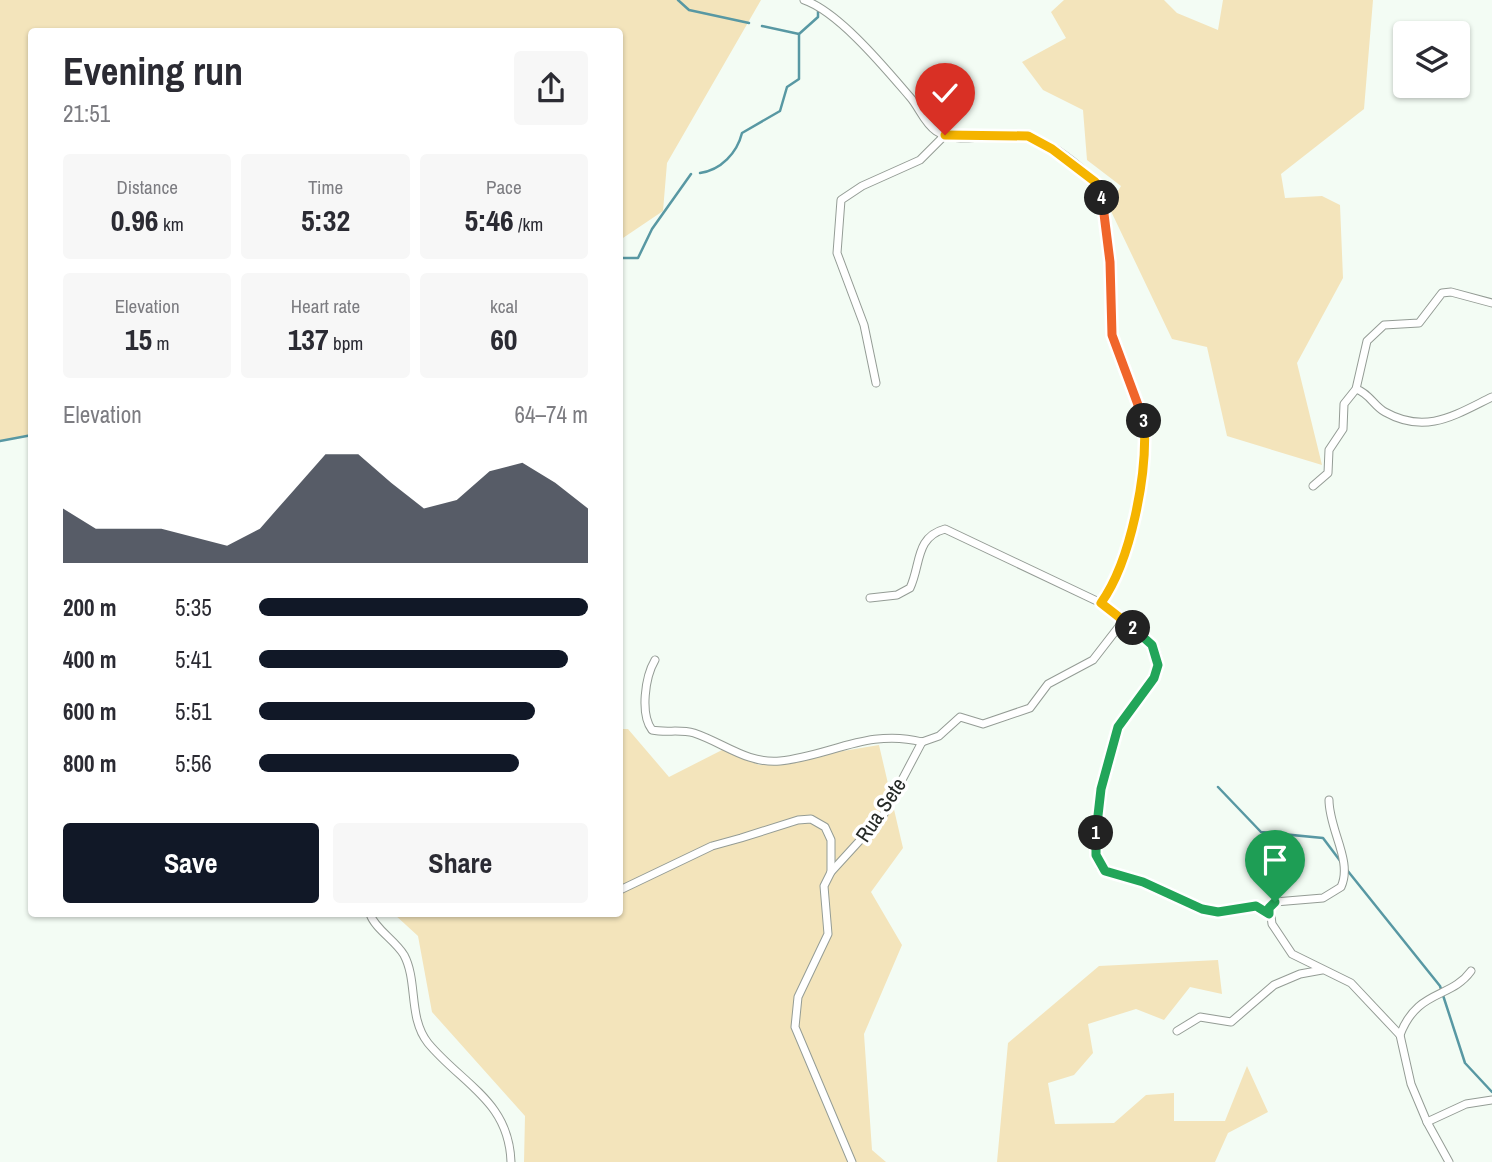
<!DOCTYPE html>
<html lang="en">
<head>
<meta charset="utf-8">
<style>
	:root { --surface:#fff; --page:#f7f7f7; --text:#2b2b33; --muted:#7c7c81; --accent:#111827 }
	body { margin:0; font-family:"Archivo Narrow",sans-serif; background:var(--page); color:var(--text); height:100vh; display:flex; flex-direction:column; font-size:26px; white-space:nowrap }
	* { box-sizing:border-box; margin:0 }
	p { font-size:23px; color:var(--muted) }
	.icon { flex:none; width:38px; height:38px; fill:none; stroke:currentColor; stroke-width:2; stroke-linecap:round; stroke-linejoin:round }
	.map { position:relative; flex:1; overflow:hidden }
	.panel { position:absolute; left:28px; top:28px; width:595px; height:889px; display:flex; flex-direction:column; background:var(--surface); border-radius:7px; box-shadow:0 2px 5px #0004 }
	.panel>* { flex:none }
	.fabs { position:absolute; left:1393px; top:21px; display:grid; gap:14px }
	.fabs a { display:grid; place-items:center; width:77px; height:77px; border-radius:7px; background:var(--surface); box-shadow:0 2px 5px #0004; font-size:35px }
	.pin { position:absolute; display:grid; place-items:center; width:60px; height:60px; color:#fff; margin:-72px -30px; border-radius:50% 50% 50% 0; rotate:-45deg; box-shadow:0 0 7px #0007 }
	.pin .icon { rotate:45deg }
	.km { position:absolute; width:35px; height:35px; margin:-18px; border-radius:50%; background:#222; color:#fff; font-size:19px; line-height:35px; text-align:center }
	.round { display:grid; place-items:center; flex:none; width:74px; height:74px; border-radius:7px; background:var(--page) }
	.overview { display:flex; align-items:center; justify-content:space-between; height:119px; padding:0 35px }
	h1 { font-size:38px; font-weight:700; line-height:52px }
	.figures { display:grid; grid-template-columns:repeat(3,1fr); gap:10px; height:119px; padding:7px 35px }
	.figures div { display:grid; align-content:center; border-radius:7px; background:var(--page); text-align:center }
	.figures b { font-size:30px; font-weight:700 }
	.figures small { font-size:19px; font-weight:400 }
	.figures p { font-size:19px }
	.chart { height:196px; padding:14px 35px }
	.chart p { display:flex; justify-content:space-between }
	.chart svg { width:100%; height:126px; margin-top:7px; fill:var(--accent); opacity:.7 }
	.cta { display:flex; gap:14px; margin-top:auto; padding:14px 35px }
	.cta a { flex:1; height:80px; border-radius:7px; background:var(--accent); color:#fff; font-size:28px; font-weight:700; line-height:80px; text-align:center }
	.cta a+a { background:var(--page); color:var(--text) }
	ul { padding:0 35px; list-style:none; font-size:23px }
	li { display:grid; grid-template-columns:112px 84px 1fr; align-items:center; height:52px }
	li i { height:18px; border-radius:9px; background:var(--accent) }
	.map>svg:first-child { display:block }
	.green { fill:#f3e4bb }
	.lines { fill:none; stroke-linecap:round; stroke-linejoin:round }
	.stream { stroke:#5898a3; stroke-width:2.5 }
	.street-casing { stroke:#949c95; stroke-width:9 }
	.street { stroke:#fff; stroke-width:7 }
	.split-1-casing { stroke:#fff; stroke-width:14 }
	.split-2-casing { stroke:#fff; stroke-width:14 }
	.split-3-casing { stroke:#fff; stroke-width:14 }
	.split-4-casing { stroke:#fff; stroke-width:14 }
	.split-5-casing { stroke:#fff; stroke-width:14 }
	.split-1 { stroke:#22a559; stroke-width:9 }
	.split-2 { stroke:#22a559; stroke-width:9 }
	.split-3 { stroke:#f5b400; stroke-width:9 }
	.split-4 { stroke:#f0652b; stroke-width:9 }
	.split-5 { stroke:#f5b400; stroke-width:9 }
	.labels { text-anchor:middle; stroke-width:7; stroke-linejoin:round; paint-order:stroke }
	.street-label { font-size:21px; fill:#252926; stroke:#fff }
</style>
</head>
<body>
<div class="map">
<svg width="1492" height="1162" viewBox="0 0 1492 1162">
	<rect width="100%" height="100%" fill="#f3fcf4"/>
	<!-- green -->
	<g class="green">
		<path d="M 0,0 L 761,0 L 667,163 L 663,211 L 620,240 L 620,32 L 32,32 L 31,435 L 0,441 Z"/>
		<path d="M 1064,0 L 1164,0 L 1177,13 L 1218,30 L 1223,0 L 1373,0 L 1364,109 L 1281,174 L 1285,198 L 1322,196 L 1340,205 L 1343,278 L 1297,363 L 1322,465 L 1227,436 L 1207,347 L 1172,339 L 1109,207 L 1121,186 L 1087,160 L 1083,110 L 1043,90 L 1022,62 L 1066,38 L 1051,12 Z"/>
		<path d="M 620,729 L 628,729 L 669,777 L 724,749 L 759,765 L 879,745 L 903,848 L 871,892 L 902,945 L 864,1034 L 872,1150 L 886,1162 L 524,1162 L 525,1116 L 432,1012 L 418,936 L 394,914 L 620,914 Z"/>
		<path d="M 1218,960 L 1222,994 L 1190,987 L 1164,1020 L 1136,1009 L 1088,1024 L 1093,1053 L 1074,1075 L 1048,1083 L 1055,1124 L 1114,1123 L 1146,1095 L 1174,1093 L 1174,1121 L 1225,1121 L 1247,1066 L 1268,1112 L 1228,1133 L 1215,1162 L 997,1162 L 1008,1043 L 1099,966 Z"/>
	</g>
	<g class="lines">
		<!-- stream -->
		<g class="stream">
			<path d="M 678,0 L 689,10 L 749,23"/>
			<path d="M 762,26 L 799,34"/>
			<path d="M 700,173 C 721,170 737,153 742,133 L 780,111 L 787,87 L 799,79 L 799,34 L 818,17 L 818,10"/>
			<path d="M 620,258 L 638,258 L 652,229 L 691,174"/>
			<path d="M 0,441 L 32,435"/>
			<path d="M 1218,787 L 1261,832 L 1323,838 L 1341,862"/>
			<path d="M 1347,870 L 1440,986 L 1465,1063 L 1492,1092"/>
		</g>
		<!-- street casing -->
		<g class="street-casing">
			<g id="street">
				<path d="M 804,0 C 839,12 885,68 910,97 C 919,107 924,123 936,131 C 958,146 995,132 1020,135 C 1048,138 1082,167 1100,187 C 1112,234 1106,284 1112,332 C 1115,362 1136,388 1143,417 C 1150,448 1133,535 1122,565 C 1117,579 1109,591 1101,603"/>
				<path d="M 876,383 L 864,325 L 837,253 L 841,200 L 862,186 L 920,160 L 945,135"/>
				<path d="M 1356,389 C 1369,393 1374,406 1385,412 C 1426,435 1455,415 1492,397"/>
				<path d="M 1313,486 L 1328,473 L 1329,450 L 1343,429 L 1344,404 L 1356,389 L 1367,341 L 1384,325 L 1419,323 L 1442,293 L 1451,292 L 1492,303"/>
				<path d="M 870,598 L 897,595 L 910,588 C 921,565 915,537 945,529 L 1101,603 C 1118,615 1154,635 1158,658 C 1161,684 1128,704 1118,726 C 1113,737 1113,750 1110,762 C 1100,795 1087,833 1100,867 C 1111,877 1128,877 1141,881 C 1166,889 1186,907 1212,911 C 1234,914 1249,900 1270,914"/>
				<path d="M 655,660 C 645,677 640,714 652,730 C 666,733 680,729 694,733 C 724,743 747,764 780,761 C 830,756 869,728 922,742"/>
				<path d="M 922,742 L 939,736 L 960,717 L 983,724 L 1030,708 L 1048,684 L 1093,660 L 1124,620"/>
				<path d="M 1329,800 C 1329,830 1353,861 1341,887 L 1323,898 L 1275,902 L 1270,908 L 1272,924 L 1292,954 L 1351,983 L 1400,1035 L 1411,1084 L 1427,1122 L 1449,1162"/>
				<path d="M 831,872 L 884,814 L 922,742"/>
				<path d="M 620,890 L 712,846 L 741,838 L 798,820 L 811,819 L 825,827 L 831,840 L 831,872 L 824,886 L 828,934 L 798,997 L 795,1027 L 852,1162"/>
				<path d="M 370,914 C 375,929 395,940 404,955 C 418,981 408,1018 428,1043 C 462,1084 509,1101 511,1162"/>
				<path d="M 1177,1031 L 1200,1017 L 1231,1022 L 1274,985 L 1300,974 L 1322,970"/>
				<path d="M 1400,1035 C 1417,989 1451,999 1471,971"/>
				<path d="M 1427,1122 L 1466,1104 L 1492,1100"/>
			</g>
		</g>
		<!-- street -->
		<use href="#street" class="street"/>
	</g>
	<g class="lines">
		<!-- split-1 casing -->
		<g class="split-1-casing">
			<path id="split-1" d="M 1096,833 L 1096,855 L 1105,871 L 1143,882 L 1202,909 L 1218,912 L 1256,906 L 1269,914 L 1269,908 L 1275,902"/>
		</g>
		<!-- split-2 casing -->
		<g class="split-2-casing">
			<path id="split-2" d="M 1096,833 L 1101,789 L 1118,727 L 1154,678 L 1158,665 L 1152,645 L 1133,628"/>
		</g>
		<!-- split-3 casing -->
		<g class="split-3-casing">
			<path id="split-3" d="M 1133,628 L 1101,603 C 1131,561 1148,473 1144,421"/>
		</g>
		<!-- split-4 casing -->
		<g class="split-4-casing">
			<path id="split-4" d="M 1102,198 L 1110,262 L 1112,335 L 1144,421"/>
		</g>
		<!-- split-5 casing -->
		<g class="split-5-casing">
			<path id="split-5" d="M 945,135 L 1028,136 L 1052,149 L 1094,181 L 1100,187 L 1102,198"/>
		</g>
		<!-- split-1 -->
		<use href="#split-1" class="split-1"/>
		<!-- split-2 -->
		<use href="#split-2" class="split-2"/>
		<!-- split-3 -->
		<use href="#split-3" class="split-3"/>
		<!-- split-4 -->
		<use href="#split-4" class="split-4"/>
		<!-- split-5 -->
		<use href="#split-5" class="split-5"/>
	</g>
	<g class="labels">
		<!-- street labels -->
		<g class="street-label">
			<text transform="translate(881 810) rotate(-56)" y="7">Rua Sete</text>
		</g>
	</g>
</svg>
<div class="fabs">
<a><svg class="icon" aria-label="layers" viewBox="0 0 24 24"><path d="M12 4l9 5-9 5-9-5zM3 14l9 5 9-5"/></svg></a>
</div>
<div class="pin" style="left:1275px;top:902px;background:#1e9e55"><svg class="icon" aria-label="arrive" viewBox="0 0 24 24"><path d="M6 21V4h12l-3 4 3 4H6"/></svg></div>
<div class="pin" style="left:945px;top:135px;background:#d93025"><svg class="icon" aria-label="check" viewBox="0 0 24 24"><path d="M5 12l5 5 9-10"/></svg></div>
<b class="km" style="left:1096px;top:833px">1</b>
<b class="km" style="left:1133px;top:628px">2</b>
<b class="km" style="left:1144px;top:421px">3</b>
<b class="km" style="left:1102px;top:198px">4</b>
<section class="panel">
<div class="overview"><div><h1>Evening run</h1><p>21:51</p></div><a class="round"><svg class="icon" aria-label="share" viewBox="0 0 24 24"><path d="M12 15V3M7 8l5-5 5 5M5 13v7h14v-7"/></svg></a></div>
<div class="figures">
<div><p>Distance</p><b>0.96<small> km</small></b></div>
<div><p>Time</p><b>5:32</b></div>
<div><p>Pace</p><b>5:46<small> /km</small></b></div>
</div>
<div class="figures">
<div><p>Elevation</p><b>15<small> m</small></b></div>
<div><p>Heart rate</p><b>137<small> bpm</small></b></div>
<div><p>kcal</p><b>60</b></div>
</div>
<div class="chart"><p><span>Elevation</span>64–74 m</p>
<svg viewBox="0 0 160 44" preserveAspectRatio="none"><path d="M0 44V25L10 32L20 32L30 32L40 35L50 38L60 32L70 19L80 6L90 6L100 16L110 25L120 22L130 12L140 9L150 16L160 25V44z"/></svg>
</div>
<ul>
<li><b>200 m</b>5:35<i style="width:100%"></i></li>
<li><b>400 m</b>5:41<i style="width:94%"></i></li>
<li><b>600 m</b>5:51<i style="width:84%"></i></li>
<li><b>800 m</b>5:56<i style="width:79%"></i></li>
</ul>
<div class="cta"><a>Save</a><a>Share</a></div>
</section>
</div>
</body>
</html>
